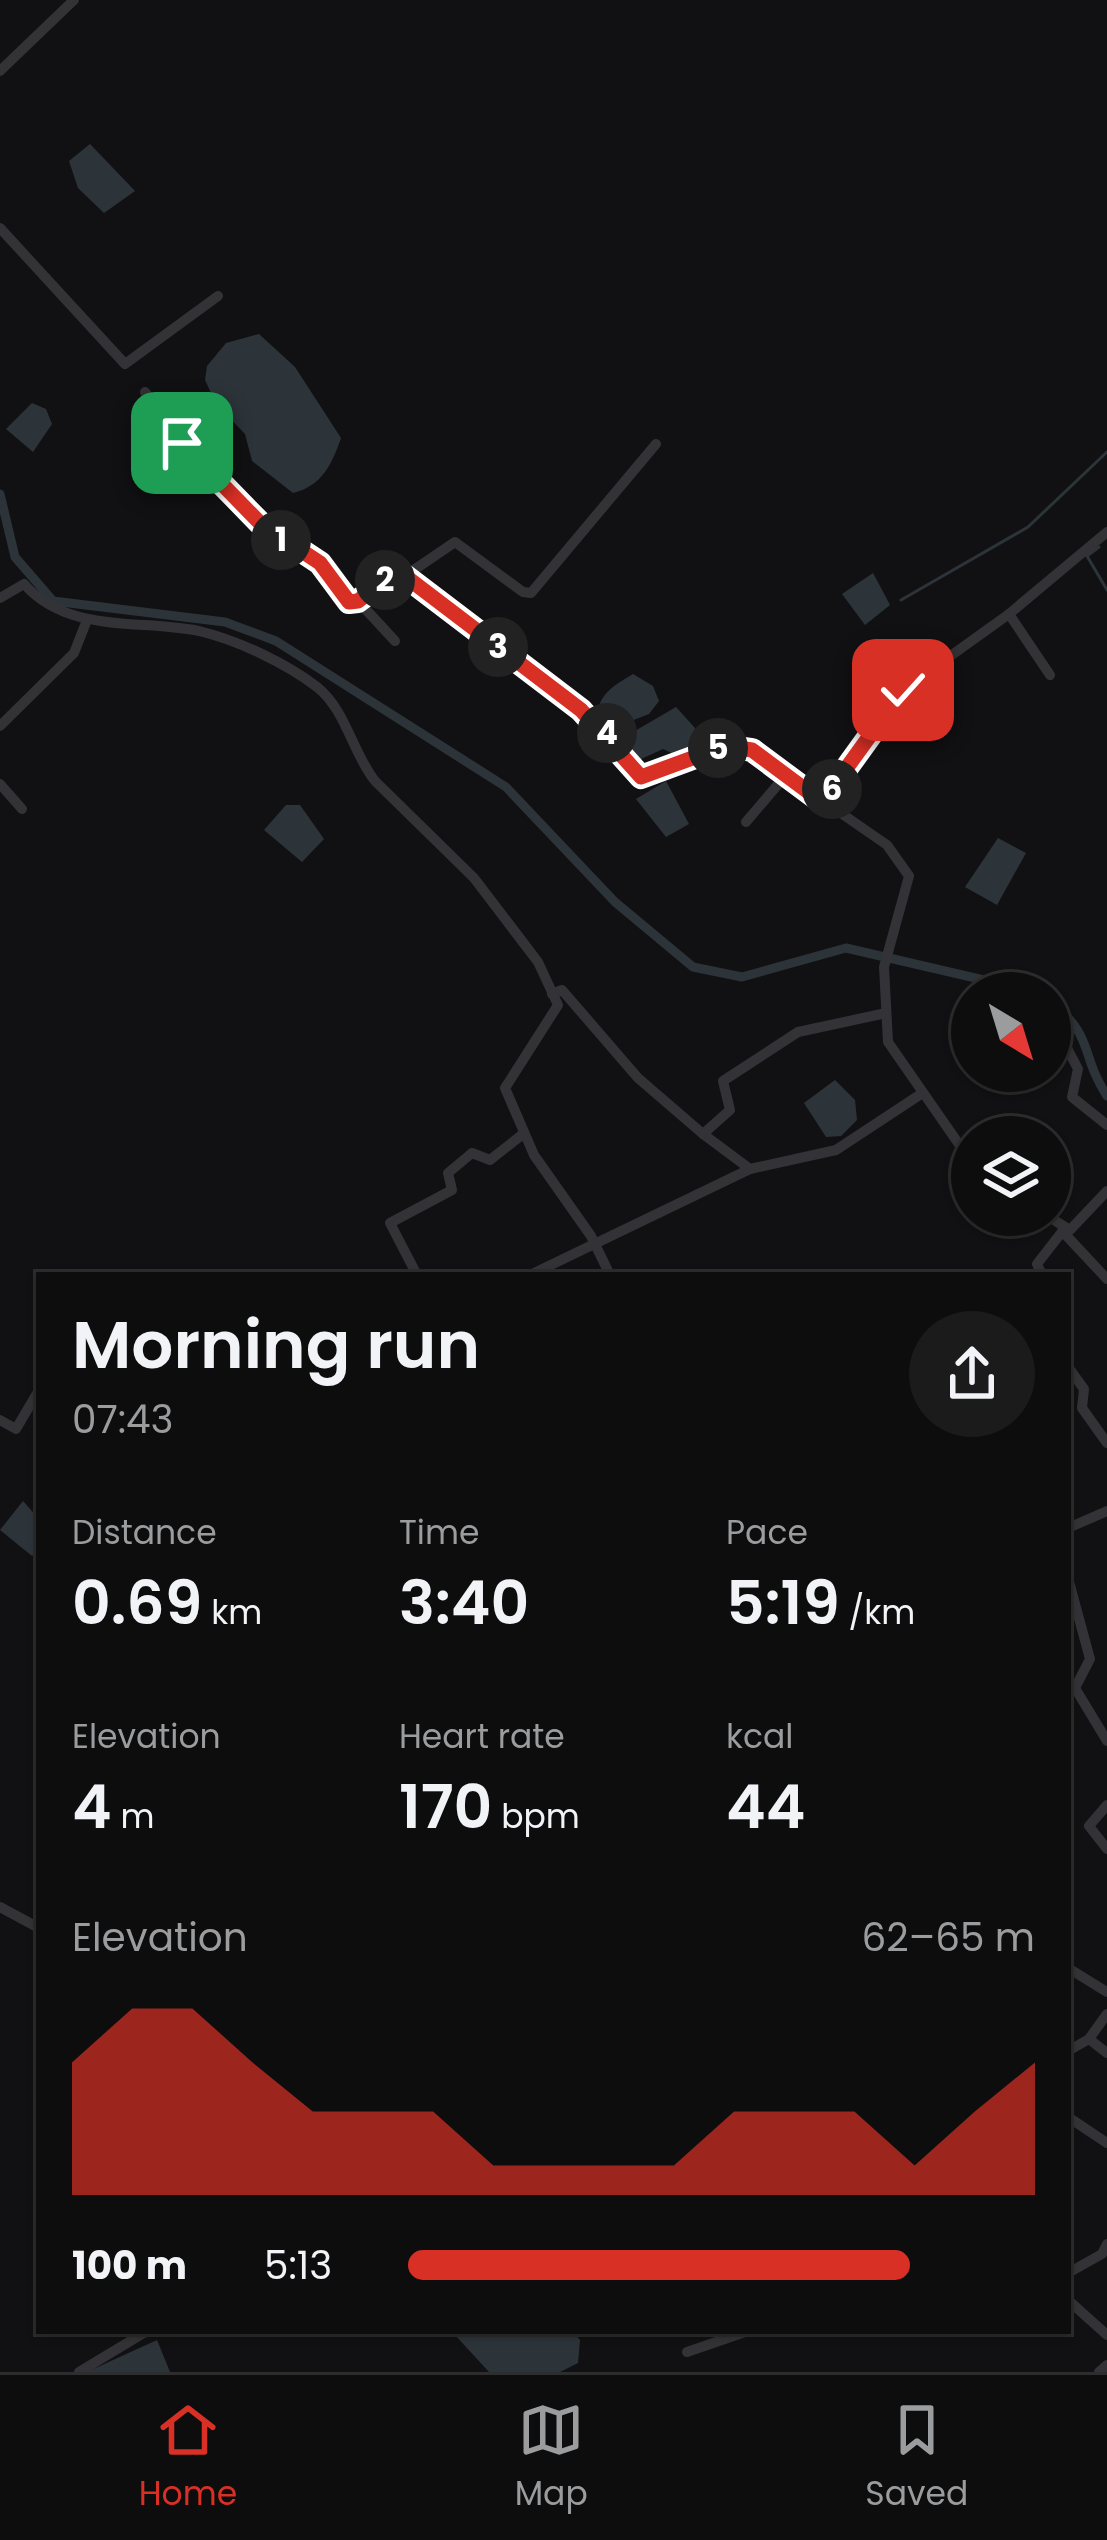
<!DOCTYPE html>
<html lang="en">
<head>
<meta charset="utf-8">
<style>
	:root { --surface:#0d0d0e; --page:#1b1b1c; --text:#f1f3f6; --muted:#9a9c9e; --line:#2d2d2e; --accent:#d93025 }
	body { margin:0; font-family:Poppins,sans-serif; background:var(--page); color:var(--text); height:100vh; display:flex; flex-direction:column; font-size:45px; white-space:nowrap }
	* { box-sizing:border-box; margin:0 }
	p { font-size:39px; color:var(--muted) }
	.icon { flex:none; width:66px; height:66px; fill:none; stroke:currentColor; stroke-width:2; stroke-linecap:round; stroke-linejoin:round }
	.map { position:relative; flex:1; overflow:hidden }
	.drawer { position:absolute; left:36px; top:1272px; width:1035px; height:1062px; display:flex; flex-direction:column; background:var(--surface); border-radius:0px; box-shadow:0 3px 9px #0004,0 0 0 3px var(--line) }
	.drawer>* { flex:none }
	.needle { width:78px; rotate:142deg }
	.buttons { position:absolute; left:951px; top:972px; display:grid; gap:24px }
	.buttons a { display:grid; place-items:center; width:120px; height:120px; border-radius:50%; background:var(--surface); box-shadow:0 3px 9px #0004,0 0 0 3px var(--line); font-size:60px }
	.pin { position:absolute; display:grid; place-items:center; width:102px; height:102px; color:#fff; margin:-51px; border-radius:24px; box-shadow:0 6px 18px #0006 }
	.km { position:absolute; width:60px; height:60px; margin:-30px; border-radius:50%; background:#222; color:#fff; font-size:33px; line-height:60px; text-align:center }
	.round { display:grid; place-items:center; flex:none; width:126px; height:126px; border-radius:63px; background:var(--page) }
	.head { display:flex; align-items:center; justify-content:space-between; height:204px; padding:0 36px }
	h1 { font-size:66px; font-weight:600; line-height:90px }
	.figures { display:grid; grid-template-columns:repeat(3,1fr); gap:18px; height:204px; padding:12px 36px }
	.figures div { display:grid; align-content:center }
	.figures b { font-size:60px; font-weight:600 }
	.figures small { font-size:33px; font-weight:400 }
	.figures p { font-size:33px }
	.chart { height:336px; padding:24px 36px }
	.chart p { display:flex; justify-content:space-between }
	.chart svg { width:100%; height:216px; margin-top:12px; fill:var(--accent); opacity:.7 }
	ul { padding:0 36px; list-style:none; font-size:39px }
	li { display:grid; grid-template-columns:192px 144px 1fr; align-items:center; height:90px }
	li i { height:30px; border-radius:15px; background:var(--accent) }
	.menu { display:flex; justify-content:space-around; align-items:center; height:168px; border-top:3px solid var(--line); background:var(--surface); font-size:33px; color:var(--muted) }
	.menu a { display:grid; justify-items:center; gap:6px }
	.menu .active { color:var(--accent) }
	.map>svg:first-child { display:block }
	.water { fill:#2c343a }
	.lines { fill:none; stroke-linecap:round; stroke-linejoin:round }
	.stream { stroke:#2c343a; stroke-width:3 }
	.canal { stroke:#2c343a; stroke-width:9 }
	.minor { stroke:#333337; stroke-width:10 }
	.route-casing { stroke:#fff; stroke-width:24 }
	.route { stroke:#d93025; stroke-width:15 }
</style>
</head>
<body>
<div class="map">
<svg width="1107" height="2372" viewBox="0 0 1107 2372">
	<rect width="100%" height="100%" fill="#111113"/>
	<!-- water -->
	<g class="water">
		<path d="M 90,144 L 135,191 L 104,213 L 78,188 L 69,161 Z"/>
		<path d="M 259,334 L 295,367 L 341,438 C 332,464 322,486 293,493 L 252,461 L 245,434 L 216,404 L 205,380 L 207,366 L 226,343 Z"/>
		<path d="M 32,403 L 46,409 L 52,424 L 33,452 L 6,429 Z"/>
		<path d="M 873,573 L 890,605 L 865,625 L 842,594 Z"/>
		<path d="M 633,674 L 653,686 L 659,701 L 649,714 L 608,730 L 597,716 C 599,693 615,685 633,674 Z"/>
		<path d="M 676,707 L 695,728 L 691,753 L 678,756 L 663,749 L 639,760 L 629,755 L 628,735 Z"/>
		<path d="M 666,781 L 689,824 L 666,837 L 636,799 Z"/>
		<path d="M 286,805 L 300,805 L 324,839 L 302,862 L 264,830 Z"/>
		<path d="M 998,838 L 1026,853 L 997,905 L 965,887 Z"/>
		<path d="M 835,1080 L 855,1100 L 857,1120 L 841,1136 L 826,1137 L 804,1103 Z"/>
		<path d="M 23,1501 L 39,1519 L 39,1551 L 32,1556 L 0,1530 Z"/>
		<path d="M 458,2331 L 572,2331 L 580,2340 L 578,2363 L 560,2372 L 489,2372 L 455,2335 Z"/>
		<path d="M 157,2340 L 170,2372 L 89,2372 L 89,2371 Z"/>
	</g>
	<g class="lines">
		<!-- stream -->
		<g class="stream">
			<path d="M 1099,547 L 1087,556 L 1107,590"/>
			<path d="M 901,600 L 1028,527 L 1107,452"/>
		</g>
		<!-- canal -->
		<g class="canal">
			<path d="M 0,494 L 15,557 L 53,601 L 225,622 L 276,641 L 506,787 L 615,902 L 693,967 L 742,977 L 846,948 L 1040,993"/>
			<path d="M 1050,1001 C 1096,1038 1079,1053 1107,1096"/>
		</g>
		<!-- minor -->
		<g class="minor">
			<path d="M 0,71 L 74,0"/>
			<path d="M 0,228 L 125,364 L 218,296"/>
			<path d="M 145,392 L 182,443 L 261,524 L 320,563 L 349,602 L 358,601 L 393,574 L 405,576 L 581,710 L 641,777 C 709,777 698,710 786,775 L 746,822"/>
			<path d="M 405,576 L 455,542 L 523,592 L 531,593 L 656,444"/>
			<path d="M 0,598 L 24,584 C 68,634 139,619 199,631 C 237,640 286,663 317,687 C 346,710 352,752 375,781 L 474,878 L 538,962 L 558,1005 L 505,1088 L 534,1155 L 591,1236 L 610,1275"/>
			<path d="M 358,601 L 395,641"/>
			<path d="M 1009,614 L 1050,675"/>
			<path d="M 0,726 L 74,653 L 87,620"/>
			<path d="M 786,775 L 887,845 L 909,876 L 884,967 L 888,1042 L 972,1163"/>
			<path d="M 0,784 L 22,809"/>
			<path d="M 822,802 L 903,690 L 1009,614 L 1107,532"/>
			<path d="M 552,994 L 562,990 L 638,1078 L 703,1134"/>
			<path d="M 1056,1027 L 1078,1069 L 1072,1097 L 1107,1125"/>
			<path d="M 750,1169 L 836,1150 L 921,1094"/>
			<path d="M 1046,1215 L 1070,1230 L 1107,1191"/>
			<path d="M 1062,1231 L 1107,1279"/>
			<path d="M 417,1275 L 390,1223 L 452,1190 L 448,1173 L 472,1153 L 490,1160 L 523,1134"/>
			<path d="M 530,1275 L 750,1169 L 703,1134 L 730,1110 L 723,1081 L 798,1032 L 886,1013"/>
			<path d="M 1042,1275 L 1037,1264 L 1065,1228"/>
			<path d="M 1068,1367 L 1084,1389 L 1082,1408 L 1107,1443"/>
			<path d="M 0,1420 L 16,1429 L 39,1390"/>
			<path d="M 1068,1528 L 1107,1511"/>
			<path d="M 1068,1578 L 1090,1659 L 1075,1688 L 1107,1741"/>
			<path d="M 1107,1805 L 1089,1826 L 1107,1849"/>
			<path d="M 0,1907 L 39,1928"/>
			<path d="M 1068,1968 L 1107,1992"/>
			<path d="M 1089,2039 L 1107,2053"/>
			<path d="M 1068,2051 L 1089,2039 L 1107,2014"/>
			<path d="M 1068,2117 L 1107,2143"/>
			<path d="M 1068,2273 L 1102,2254 L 1107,2244"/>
			<path d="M 1068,2300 L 1107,2335"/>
			<path d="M 687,2352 L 748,2331"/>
			<path d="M 79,2372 L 147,2331"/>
			<path d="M 1099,2372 L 1107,2365"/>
		</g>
	</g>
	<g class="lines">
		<!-- route casing -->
		<g class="route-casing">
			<path id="route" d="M 182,443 L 261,524 L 320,563 L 349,602 L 358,601 L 393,574 L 405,576 L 581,710 L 641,777 L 725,746 L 752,750 L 822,802 L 903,690"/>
		</g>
		<!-- route -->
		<use href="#route" class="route"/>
	</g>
</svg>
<div class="buttons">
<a><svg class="needle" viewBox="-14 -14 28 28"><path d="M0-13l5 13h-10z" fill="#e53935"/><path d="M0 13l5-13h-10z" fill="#9a9c9e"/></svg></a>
<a><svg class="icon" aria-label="layers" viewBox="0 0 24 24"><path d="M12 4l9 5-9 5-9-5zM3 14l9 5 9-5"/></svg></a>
</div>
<div class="pin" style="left:182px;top:443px;background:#1e9e55"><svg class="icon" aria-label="arrive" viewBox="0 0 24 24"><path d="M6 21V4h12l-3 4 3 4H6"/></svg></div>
<div class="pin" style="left:903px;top:690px;background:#d93025"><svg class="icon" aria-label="check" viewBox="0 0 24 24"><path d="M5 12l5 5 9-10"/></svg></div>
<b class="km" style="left:281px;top:540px">1</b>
<b class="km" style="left:385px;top:580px">2</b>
<b class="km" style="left:498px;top:647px">3</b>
<b class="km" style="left:607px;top:733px">4</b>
<b class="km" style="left:718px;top:748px">5</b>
<b class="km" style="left:832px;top:789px">6</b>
<section class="drawer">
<div class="head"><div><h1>Morning run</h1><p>07:43</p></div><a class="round"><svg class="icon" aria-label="share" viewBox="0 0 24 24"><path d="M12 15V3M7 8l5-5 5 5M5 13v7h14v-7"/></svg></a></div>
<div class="figures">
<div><p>Distance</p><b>0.69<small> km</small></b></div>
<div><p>Time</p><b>3:40</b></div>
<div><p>Pace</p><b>5:19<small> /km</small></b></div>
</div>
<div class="figures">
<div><p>Elevation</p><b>4<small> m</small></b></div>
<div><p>Heart rate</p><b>170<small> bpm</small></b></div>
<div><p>kcal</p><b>44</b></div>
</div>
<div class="chart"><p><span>Elevation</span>62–65 m</p>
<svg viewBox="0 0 160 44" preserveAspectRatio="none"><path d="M0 44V17L10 6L20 6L30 17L40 27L50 27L60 27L70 38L80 38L90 38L100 38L110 27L120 27L130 27L140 38L150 27L160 17V44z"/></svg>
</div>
<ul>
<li><b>100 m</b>5:13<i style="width:80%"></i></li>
</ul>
</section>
</div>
<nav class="menu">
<a class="active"><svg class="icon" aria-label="home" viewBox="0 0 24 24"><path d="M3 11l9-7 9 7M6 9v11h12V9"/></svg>Home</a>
<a><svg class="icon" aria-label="map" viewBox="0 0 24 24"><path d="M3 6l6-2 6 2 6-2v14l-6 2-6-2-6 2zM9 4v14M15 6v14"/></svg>Map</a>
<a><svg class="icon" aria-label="saved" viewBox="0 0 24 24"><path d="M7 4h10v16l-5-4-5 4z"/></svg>Saved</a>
</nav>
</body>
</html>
